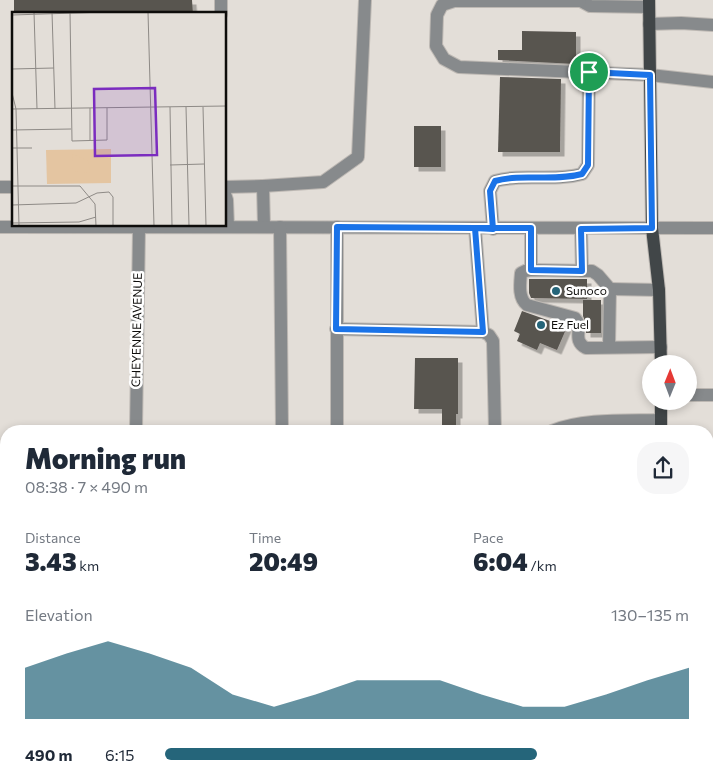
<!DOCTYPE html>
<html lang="en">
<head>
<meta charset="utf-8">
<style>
	:root { --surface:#fff; --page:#f6f6f7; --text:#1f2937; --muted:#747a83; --accent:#25657a }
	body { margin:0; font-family:Commissioner,sans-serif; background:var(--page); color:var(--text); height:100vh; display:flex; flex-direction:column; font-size:19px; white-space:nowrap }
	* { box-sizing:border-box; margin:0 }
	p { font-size:16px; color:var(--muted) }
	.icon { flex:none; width:28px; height:28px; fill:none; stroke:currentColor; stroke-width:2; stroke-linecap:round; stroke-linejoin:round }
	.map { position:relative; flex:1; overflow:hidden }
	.drawer { position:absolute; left:0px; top:425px; width:714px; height:359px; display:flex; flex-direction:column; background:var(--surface); border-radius:20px 20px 0 0; box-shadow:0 2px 8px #0003 }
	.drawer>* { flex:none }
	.needle { width:32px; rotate:1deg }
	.fabs { position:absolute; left:642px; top:355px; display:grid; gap:10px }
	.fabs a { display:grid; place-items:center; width:55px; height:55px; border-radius:50%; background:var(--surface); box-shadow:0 2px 8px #0003; font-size:25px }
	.pin { position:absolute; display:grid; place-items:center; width:42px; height:42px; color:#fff; margin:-21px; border:2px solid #fff; border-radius:50%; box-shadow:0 1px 5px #0007 }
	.round { display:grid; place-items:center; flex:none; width:52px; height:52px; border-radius:20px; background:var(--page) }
	.headline { display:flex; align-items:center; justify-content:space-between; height:85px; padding:0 25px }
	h1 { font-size:28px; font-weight:800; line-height:38px }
	.figures { display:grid; grid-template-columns:repeat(3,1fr); gap:8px; height:85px; padding:5px 25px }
	.figures div { display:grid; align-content:center }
	.figures b { font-size:25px; font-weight:800 }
	.figures small { font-size:14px; font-weight:400 }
	.figures p { font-size:14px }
	.chart { height:140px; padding:10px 25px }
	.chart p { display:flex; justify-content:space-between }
	.chart svg { width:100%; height:90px; margin-top:5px; fill:var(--accent); opacity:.7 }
	ul { padding:0 25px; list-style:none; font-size:16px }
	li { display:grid; grid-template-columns:80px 60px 1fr; align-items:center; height:38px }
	li i { height:12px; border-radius:6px; background:var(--accent) }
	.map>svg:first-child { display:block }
	.park { fill:url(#park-dots) }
	.building { fill:#595550; filter:url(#shadow) }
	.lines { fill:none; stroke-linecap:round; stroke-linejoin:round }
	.minor-casing { stroke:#bdb8b3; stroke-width:14 }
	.major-casing { stroke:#bdb8b3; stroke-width:14 }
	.minor { stroke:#878a8c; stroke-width:12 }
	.major { stroke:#414648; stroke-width:12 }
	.route-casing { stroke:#fff; stroke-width:10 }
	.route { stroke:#1a73e8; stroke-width:6 }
	.poi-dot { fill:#25657a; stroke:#fff; stroke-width:2 }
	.labels { text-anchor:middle; stroke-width:5; stroke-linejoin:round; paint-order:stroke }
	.poi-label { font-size:12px; fill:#0e0d0b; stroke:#fff; text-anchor:start }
	.street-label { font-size:12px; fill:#0e0d0b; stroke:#fff }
	.inset-road { fill:none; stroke:#8e8a86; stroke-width:1 }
	.view { fill:#7b2cbf; fill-opacity:0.15; stroke:#7b2cbf; stroke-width:2.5 }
	.inset-edge { fill:none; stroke:#0e0d0b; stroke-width:2.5 }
</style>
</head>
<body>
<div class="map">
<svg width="713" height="783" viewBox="0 0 713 783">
	<defs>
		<pattern id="park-dots" width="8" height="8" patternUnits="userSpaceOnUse" patternTransform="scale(1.25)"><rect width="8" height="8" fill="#e4c5a1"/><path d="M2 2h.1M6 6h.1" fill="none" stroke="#c2a889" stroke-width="1.8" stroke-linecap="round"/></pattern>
		<filter id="shadow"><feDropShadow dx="4.5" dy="4.5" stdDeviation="0" flood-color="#0004"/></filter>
	</defs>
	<rect width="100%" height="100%" fill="#e3ded8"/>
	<!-- park -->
	<path class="park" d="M 0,706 L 6,706 L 6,778 L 177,778 L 177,783 L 0,783 Z"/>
	<!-- building -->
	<g class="building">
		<path d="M 14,0 L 192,0 L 193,14 L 14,14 Z"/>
		<path d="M 522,31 L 576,32 L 576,64 L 498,60 L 498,50 L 522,50 Z"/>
		<path d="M 500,77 L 561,79 L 560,152 L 498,152 Z"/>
		<rect x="414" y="126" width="27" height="41"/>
		<path d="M 529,279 L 587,279 L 587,299 L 531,298 L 529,293 Z"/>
		<path d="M 583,300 L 601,300 L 601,333 L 586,333 L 586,324 L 583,316 Z"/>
		<path d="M 522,311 L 567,327 L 557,350 L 540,343 L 537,350 L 517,341 L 520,334 L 514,331 Z"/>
		<path d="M 415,358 L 458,358 L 458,414 L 456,414 L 456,431 L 442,431 L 442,409 L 414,409 Z"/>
	</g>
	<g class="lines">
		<!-- minor casing -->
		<g class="minor-casing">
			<g id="minor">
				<path d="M 221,0 L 221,14"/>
				<path d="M 579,0 L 590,6 L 649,7"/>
				<path d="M 580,1 L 454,1 L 442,5 L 437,15 L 436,46 L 444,59 L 459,67 L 650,75 L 713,82"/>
				<path d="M 649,24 L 681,23 L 713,25"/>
				<path d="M 263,186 L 323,182 L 358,157 L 365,0"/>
				<path d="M 0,187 L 14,187"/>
				<path d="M 225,187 L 263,186 L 264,227"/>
				<path d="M 225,194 L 227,200 L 228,227"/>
				<path d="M 0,227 L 713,228"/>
				<path d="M 280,227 L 282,431"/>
				<path d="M 475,228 L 483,332"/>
				<path d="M 493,229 L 490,191 L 495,181 C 523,173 553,182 582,174 L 588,165 L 589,72"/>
				<path d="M 531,229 L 531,270"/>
				<path d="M 581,229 L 582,271"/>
				<path d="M 610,289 L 659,290"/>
				<path d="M 336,329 L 483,332 L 489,335 L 493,341 L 495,431"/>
				<path d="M 609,347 L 610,289 L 598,275 L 592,271 L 531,270 L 525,271 L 521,273 C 520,284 518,298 527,305 L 575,318 C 584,328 571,340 586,348 L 661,347"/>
				<path d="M 689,395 L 713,395"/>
				<path d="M 136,431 L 139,228"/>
				<path d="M 337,431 L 337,227"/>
				<path d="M 552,431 C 583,418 628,421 661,420"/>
				<path d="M 708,512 L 713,512"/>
				<path d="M 708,583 L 713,581"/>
				<path d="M 0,601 L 6,601"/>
				<path d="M 708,643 L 713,643"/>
				<path d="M 708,763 L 713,763"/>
				<path d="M 185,778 L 185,783"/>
				<path d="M 426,782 L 585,781"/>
				<path d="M 702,783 L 702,778"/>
			</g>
		</g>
		<!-- major casing -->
		<g class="major-casing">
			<g id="major">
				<path d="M 649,0 L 652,228 L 659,290 L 661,364"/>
				<path d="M 661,401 L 661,431"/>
				<path d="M 656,778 L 657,783"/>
			</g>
		</g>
		<!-- minor -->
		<use href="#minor" class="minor"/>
		<!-- major -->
		<use href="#major" class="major"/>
	</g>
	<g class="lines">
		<!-- route casing -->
		<g class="route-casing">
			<path id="route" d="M 589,72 L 588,165 L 582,174 C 553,182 523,173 495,181 L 490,191 L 493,229 L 475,228 L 337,227 L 336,329 L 483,332 L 475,228 L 531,228 L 531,270 L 582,271 L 581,229 L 652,228 L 650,75 L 589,72"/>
		</g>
		<!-- route -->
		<use href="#route" class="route"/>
	</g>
	<!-- markers -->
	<g class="poi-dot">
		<circle cx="556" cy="291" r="5"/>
		<circle cx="541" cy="325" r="5"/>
	</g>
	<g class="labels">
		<!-- poi labels -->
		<g class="poi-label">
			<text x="566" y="295">Sunoco</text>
			<text x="551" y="329">Ez Fuel</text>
		</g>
		<!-- street labels -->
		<g class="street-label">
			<text transform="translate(137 330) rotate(-89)" y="4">CHEYENNE AVENUE</text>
		</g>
	</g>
	<!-- overview -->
	<g transform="translate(12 12)">
		<rect width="214" height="214" fill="#e3ded8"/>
		<path d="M 99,137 L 99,171 L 35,172 L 34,138 Z" fill="#e4c5a1"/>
		<path d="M 61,142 L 76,149 L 78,161 L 60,159 Z" fill="#e4c5a1"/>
		<path class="inset-road" d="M 22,0 L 25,97M 40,0 L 43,97M 58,0 L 60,129 L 95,128 L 95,96M 136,0 L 142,214M 0,3 L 94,0M 0,57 L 42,56M 0,81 L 4,97 L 7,214M 158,95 L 160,214M 174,95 L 177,214M 191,95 L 194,214M 78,96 L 78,128M 0,97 L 214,94M 0,118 L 59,117M 0,136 L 20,136M 158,153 L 192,152M 0,174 L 68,174 L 83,192 L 84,214M 0,193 L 64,191 L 85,181 L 97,180 L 101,185 L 101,214M 0,211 L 67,210 L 84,205"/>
		<path class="view" d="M 143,76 L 145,143 L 83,144 L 82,77 Z"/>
		<rect width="214" height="214" class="inset-edge"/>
	</g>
</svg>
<div class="fabs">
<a><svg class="needle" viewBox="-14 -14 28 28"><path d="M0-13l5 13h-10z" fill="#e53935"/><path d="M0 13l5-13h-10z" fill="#747a83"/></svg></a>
</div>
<div class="pin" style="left:589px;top:72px;background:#1e9e55"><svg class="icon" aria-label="arrive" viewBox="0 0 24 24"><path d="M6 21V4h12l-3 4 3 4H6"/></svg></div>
<section class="drawer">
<div class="headline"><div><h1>Morning run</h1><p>08:38 · 7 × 490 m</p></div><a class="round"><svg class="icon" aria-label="share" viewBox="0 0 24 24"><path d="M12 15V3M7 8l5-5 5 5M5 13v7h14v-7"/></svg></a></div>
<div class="figures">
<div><p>Distance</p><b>3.43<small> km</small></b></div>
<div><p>Time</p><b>20:49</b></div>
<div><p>Pace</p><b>6:04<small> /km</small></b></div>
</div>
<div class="chart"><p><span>Elevation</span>130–135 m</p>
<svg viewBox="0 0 160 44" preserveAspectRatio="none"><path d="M0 44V19L10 12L20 6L30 12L40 19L50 32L60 38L70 32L80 25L90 25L100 25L110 32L120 38L130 38L140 32L150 25L160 19V44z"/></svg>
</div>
<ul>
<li><b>490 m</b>6:15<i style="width:71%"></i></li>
</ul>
</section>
</div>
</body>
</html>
